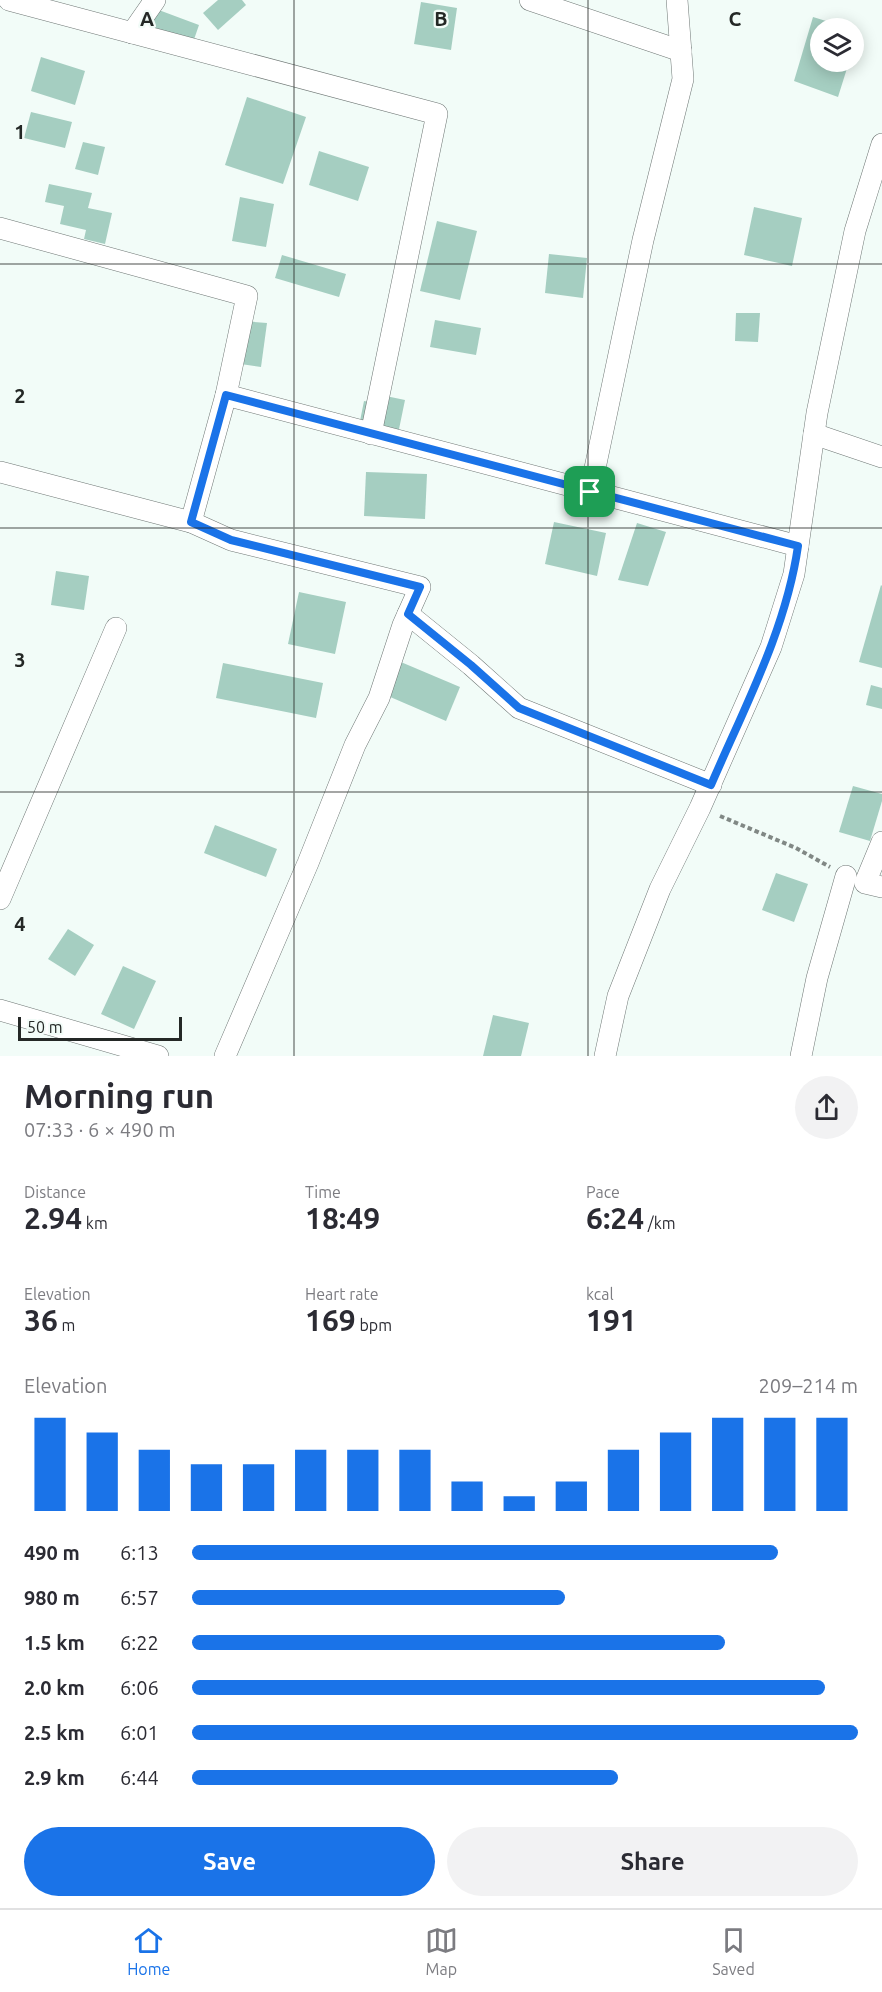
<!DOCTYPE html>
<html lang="en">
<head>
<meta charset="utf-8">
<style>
	:root { --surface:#fff; --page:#f2f2f3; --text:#2b2b33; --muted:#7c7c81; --line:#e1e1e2; --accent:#1a73e8 }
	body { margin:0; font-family:Ubuntu,sans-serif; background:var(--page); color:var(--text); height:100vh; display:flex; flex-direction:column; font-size:22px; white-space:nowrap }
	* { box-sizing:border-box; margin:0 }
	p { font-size:20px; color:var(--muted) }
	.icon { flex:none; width:33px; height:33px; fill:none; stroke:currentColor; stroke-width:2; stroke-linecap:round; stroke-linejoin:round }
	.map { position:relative; height:1056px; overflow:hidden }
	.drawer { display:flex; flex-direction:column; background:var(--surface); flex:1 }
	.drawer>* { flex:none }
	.buttons { position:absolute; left:810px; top:18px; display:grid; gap:12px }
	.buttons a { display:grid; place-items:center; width:54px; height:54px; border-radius:50%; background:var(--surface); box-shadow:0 3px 15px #0003; font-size:30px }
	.scale { position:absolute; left:18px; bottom:15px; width:164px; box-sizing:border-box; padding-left:6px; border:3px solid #242826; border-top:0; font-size:16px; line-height:21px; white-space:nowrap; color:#242826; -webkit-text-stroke:4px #f2fcf8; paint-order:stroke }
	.pin { position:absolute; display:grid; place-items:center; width:51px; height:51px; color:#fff; margin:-26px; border-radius:12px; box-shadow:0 3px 9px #0006 }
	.round { display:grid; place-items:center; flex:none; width:63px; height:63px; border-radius:32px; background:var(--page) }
	.overview { display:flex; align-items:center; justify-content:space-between; height:102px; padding:0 24px }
	h1 { font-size:33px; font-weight:700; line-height:45px }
	.figures { display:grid; grid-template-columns:repeat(3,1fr); gap:9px; height:102px; padding:6px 24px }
	.figures div { display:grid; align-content:center }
	.figures b { font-size:30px; font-weight:700 }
	.figures small { font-size:16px; font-weight:400 }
	.figures p { font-size:16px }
	.chart { height:168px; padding:12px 24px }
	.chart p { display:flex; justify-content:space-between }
	.chart svg { width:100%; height:108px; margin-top:6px; stroke:var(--accent); stroke-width:6 }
	.action { display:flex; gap:12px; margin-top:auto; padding:12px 24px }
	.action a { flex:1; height:69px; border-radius:36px; background:var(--accent); color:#fff; font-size:24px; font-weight:700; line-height:69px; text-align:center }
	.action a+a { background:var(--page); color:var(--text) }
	ul { padding:0 24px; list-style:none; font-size:20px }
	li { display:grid; grid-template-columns:96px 72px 1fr; align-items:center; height:45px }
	li i { height:15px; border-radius:8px; background:var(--accent) }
	.dock { display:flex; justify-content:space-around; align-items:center; height:84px; border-top:2px solid var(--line); background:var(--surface); font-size:16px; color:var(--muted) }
	.dock a { display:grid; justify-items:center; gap:3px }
	.dock .selected { color:var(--accent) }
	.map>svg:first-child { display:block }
	.building { fill:#a5cec1 }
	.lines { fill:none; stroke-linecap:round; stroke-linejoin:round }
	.minor-casing { stroke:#6f7775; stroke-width:22 }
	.path { stroke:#818885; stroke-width:4; stroke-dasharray:4.5 3; stroke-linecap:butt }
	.minor { stroke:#fff; stroke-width:21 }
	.route-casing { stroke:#fff; stroke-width:12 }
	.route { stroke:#1a73e8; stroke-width:8 }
	.grid { fill:none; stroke:#242826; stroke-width:1.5; stroke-opacity:0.55 }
	.grid-label { font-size:20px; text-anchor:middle; font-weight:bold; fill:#242826; stroke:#f2fcf8; stroke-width:4.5; stroke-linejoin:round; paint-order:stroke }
</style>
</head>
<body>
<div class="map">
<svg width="882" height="1056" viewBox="0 0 882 1056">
	<rect width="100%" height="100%" fill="#f2fcf8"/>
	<!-- building -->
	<g class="building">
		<path d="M 218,0 L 242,0 L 246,5 L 218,30 L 203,13 Z"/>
		<path d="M 421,2 L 457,8 L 451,50 L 414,44 Z"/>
		<path d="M 148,6 L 199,25 L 190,51 L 138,33 Z"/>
		<path d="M 813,17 L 849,28 L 820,28 L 820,62 L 849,62 L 838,97 L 794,81 Z"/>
		<path d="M 41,57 L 85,71 L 75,105 L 31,91 Z"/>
		<path d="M 247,97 L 306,117 L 283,184 L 225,165 Z"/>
		<path d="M 31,112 L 72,122 L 65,148 L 24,138 Z"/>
		<path d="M 83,142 L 105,147 L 98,175 L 75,169 Z"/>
		<path d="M 319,151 L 369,167 L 358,201 L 309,185 Z"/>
		<path d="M 49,184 L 92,193 L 88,208 L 112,213 L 105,244 L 84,239 L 86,230 L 60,224 L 64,206 L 45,202 Z"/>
		<path d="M 240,197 L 274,204 L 266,247 L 232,241 Z"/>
		<path d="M 754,207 L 802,218 L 792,266 L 744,255 Z"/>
		<path d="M 437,221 L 477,231 L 460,300 L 420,291 Z"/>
		<path d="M 549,254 L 587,258 L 583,298 L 545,293 Z"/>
		<path d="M 282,255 L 346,274 L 339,297 L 275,278 Z"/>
		<path d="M 736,313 L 760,313 L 758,342 L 735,341 Z"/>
		<path d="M 232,320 L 267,323 L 261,367 L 227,362 Z"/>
		<path d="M 435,320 L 481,328 L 476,355 L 430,347 Z"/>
		<path d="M 381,395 L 405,400 L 398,434 L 359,426 L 364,401 L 379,404 Z"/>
		<path d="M 366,472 L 427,474 L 425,519 L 364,516 Z"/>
		<path d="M 554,522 L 606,533 L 597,576 L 545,564 Z"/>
		<path d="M 637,523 L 666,532 L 648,586 L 618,580 Z"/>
		<path d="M 56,571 L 89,576 L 84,610 L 51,605 Z"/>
		<path d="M 881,585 L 882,586 L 882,668 L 859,662 Z"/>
		<path d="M 299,592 L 346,602 L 335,654 L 288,644 Z"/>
		<path d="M 389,657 L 460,687 L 446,721 L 374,690 Z"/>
		<path d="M 223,663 L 323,683 L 316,718 L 216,698 Z"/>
		<path d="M 871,685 L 882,688 L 882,709 L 866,705 Z"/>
		<path d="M 853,786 L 882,794 L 882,801 L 870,841 L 839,832 Z"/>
		<path d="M 215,825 L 277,849 L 266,877 L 204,853 Z"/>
		<path d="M 776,873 L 808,884 L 794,922 L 762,910 Z"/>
		<path d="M 68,929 L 94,945 L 75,976 L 48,959 Z"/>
		<path d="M 123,966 L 156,981 L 134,1029 L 101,1014 Z"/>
		<path d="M 493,1015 L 529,1023 L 521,1056 L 483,1056 Z"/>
	</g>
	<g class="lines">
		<!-- minor casing -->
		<g class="minor-casing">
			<g id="minor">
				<path d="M 9,0 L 437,114 L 371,434"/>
				<path d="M 530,0 L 681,51"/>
				<path d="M 132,33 L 155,0"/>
				<path d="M 0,228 L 247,296 L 226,395 L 191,522"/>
				<path d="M 226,395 L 798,546"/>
				<path d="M 814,434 L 882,457"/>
				<path d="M 0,472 L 191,522 L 231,540 L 420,587 L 403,625 L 379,698 L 355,745 L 308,863 L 225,1056"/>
				<path d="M 590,492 L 643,240 L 683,79 L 677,0"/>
				<path d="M 408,614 L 471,665 L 519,708 L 711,785"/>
				<path d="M 882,842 L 865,883 L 882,887"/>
				<path d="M 0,899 L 116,628"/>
				<path d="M 0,1010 L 158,1056"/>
				<path d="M 605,1056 L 618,996 L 660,889 L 700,808 L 771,647 L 794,574 L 817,413 L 855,231 L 882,144"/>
				<path d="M 801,1056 L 817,978 L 846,876"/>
			</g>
		</g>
		<!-- path -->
		<path class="path" d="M 720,816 L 796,848 L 830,867"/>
		<!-- minor -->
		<use href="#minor" class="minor"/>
	</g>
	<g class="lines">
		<!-- route casing -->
		<g class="route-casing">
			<path id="route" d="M 226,395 L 798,546 C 786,630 744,708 711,785 L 519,708 L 471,665 L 408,614 L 420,587 L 231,540 L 191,522 Z"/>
		</g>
		<!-- route -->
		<use href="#route" class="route"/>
	</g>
	<!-- grid -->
	<path class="grid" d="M 294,0 L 294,1056M 588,0 L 588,1056M 0,264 L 882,264M 0,528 L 882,528M 0,792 L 882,792"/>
	<g class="grid-label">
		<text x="147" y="26">A</text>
		<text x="441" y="26">B</text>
		<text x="735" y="26">C</text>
		<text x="20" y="139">1</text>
		<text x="20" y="403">2</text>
		<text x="20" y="667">3</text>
		<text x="20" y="931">4</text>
	</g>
</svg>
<div class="buttons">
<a><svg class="icon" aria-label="layers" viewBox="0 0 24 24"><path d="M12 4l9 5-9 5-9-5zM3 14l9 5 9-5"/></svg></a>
</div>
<div class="scale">50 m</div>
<div class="pin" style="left:590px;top:492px;background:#1e9e55"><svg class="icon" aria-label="arrive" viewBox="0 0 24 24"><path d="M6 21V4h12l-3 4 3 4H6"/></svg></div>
</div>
<section class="drawer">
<div class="overview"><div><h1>Morning run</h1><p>07:33 · 6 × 490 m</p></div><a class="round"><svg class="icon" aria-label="share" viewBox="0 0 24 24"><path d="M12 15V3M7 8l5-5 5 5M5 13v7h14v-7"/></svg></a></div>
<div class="figures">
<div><p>Distance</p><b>2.94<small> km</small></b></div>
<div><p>Time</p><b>18:49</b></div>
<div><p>Pace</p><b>6:24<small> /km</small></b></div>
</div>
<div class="figures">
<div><p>Elevation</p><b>36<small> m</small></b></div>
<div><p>Heart rate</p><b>169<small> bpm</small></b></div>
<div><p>kcal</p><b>191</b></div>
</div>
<div class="chart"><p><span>Elevation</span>209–214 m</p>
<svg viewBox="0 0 160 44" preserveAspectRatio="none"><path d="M5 44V6M15 44V12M25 44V19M35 44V25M45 44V25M55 44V19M65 44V19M75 44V19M85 44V32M95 44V38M105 44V32M115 44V19M125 44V12M135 44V6M145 44V6M155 44V6"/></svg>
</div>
<ul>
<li><b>490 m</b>6:13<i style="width:88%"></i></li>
<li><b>980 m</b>6:57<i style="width:56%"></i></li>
<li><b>1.5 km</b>6:22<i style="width:80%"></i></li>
<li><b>2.0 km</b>6:06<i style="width:95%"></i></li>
<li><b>2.5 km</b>6:01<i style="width:100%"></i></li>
<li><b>2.9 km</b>6:44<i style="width:64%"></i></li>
</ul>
<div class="action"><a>Save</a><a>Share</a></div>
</section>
<nav class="dock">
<a class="selected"><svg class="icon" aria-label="home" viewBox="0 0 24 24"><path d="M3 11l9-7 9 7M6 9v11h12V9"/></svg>Home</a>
<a><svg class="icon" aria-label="map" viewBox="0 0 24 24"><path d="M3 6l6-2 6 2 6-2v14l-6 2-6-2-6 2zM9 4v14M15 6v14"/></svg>Map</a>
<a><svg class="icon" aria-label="saved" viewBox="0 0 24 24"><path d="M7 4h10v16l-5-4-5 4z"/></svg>Saved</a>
</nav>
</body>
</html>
